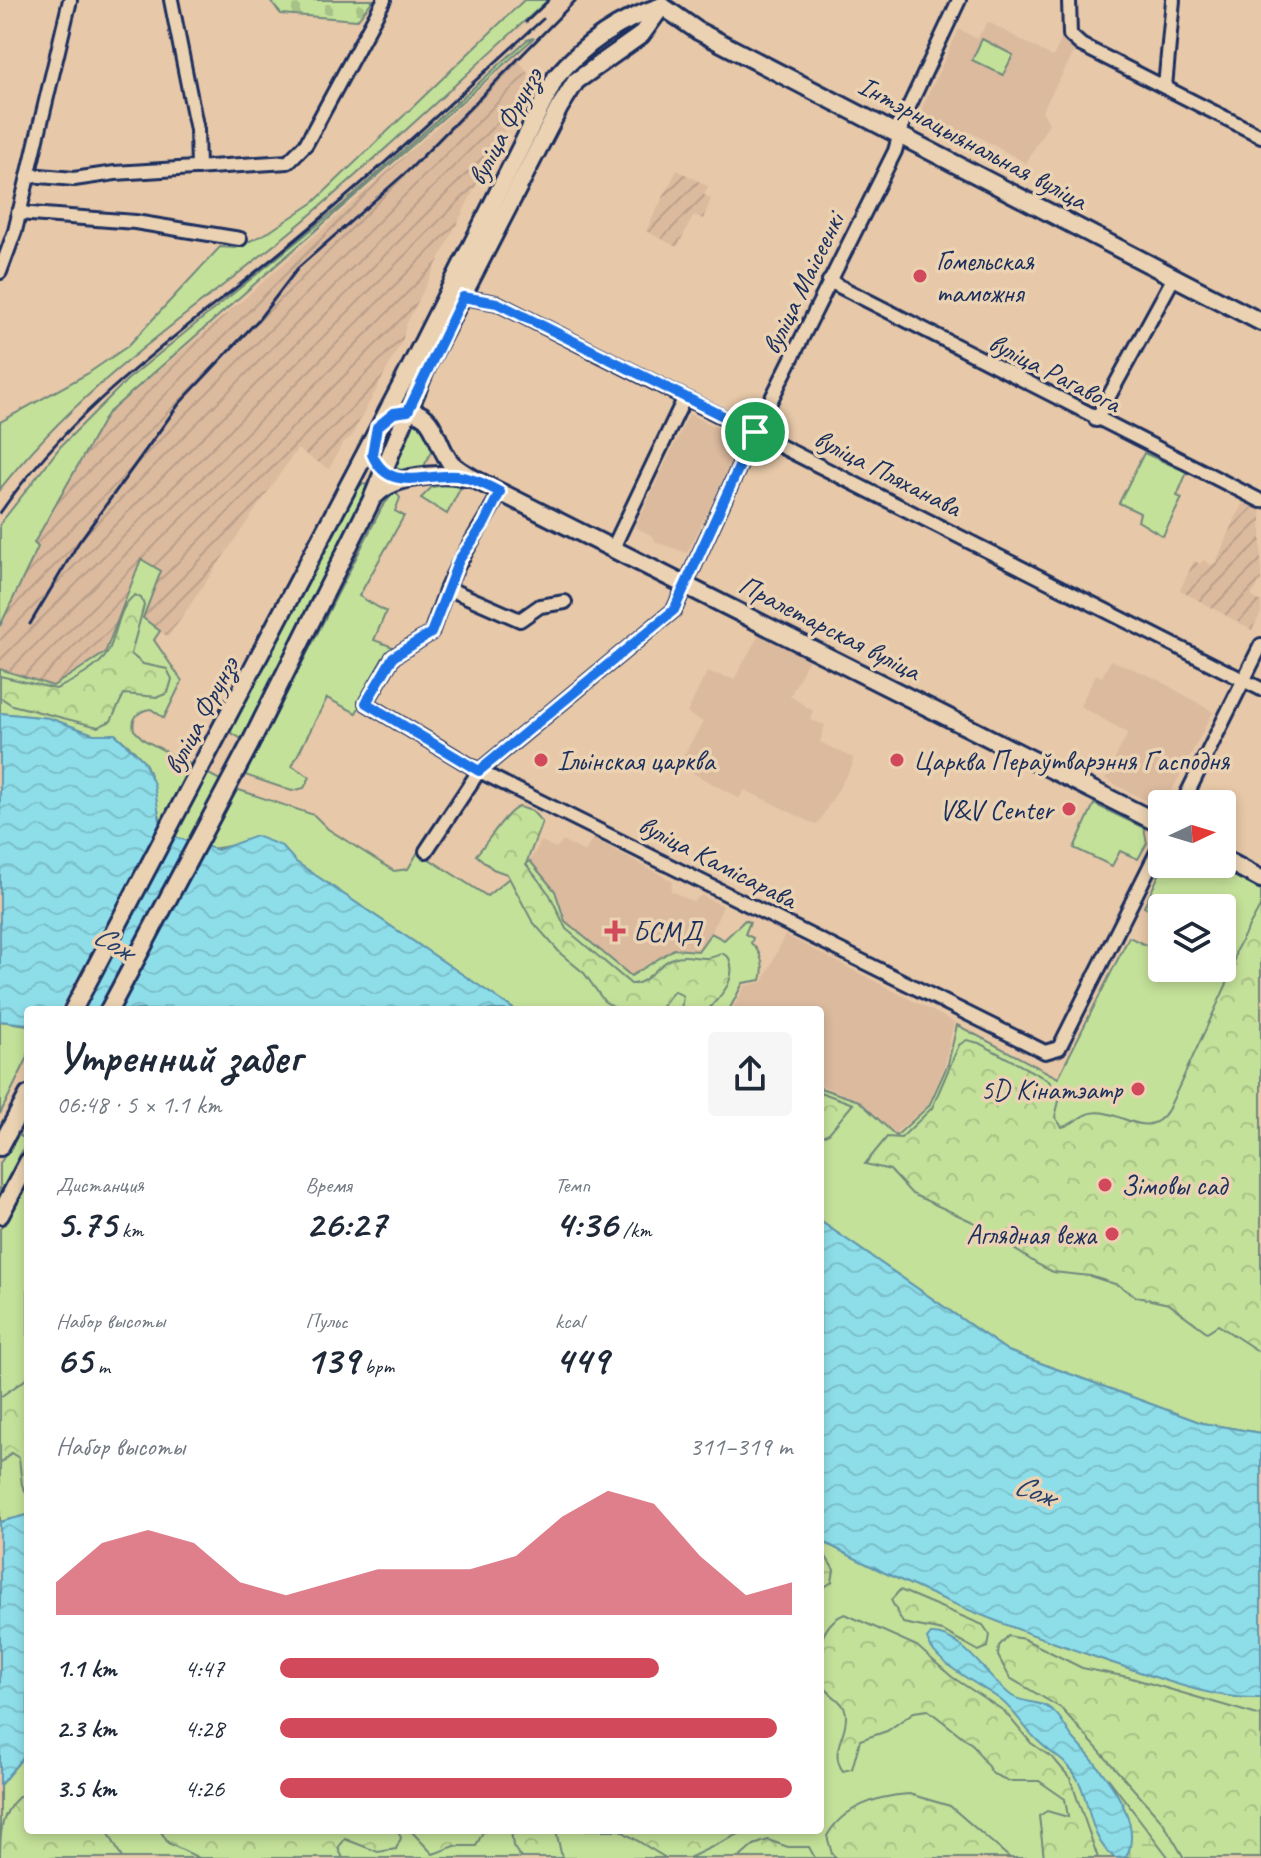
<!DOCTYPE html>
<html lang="ru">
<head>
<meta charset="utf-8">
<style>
	:root { --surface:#fff; --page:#f6f6f7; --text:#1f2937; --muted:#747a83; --accent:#d1495b }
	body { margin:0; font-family:Caveat,sans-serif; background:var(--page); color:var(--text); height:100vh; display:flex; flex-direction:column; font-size:30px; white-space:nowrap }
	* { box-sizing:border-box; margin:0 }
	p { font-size:26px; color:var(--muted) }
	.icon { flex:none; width:44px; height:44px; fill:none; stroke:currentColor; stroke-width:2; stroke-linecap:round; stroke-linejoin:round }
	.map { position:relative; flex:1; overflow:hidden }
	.details { position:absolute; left:24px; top:1006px; width:800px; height:828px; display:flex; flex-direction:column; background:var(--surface); border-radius:8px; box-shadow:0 4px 12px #0003 }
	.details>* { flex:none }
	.needle { width:52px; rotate:86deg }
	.buttons { position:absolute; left:1148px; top:790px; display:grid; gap:16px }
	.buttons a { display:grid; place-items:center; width:88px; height:88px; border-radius:8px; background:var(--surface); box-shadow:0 4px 12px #0003; font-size:40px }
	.pin { position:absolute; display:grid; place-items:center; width:68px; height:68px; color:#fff; margin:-34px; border:4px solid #fff; border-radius:50%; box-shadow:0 2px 8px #0007 }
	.round { display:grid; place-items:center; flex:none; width:84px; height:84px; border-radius:8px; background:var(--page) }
	.headline { display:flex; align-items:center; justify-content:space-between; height:136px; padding:0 32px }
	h1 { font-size:44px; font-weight:700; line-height:60px }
	.stats { display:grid; grid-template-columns:repeat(3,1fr); gap:12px; height:136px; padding:8px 32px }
	.stats div { display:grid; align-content:center }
	.stats b { font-size:40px; font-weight:700 }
	.stats small { font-size:22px; font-weight:400 }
	.stats p { font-size:22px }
	.chart { height:224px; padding:16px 32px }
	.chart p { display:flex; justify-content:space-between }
	.chart svg { width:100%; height:144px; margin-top:8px; fill:var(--accent); opacity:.7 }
	ul { padding:0 32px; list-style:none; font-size:26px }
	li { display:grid; grid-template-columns:128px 96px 1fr; align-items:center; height:60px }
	li i { height:20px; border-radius:10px; background:var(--accent) }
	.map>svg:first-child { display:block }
	.built { fill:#dbba9e }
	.industrial { fill:url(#industrial-furrows) }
	.green { fill:#c4e199; stroke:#70887c; stroke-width:2 }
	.forest { fill:url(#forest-crowns); stroke:#70887c; stroke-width:2 }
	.wetland { fill:url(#wetland-marsh); stroke:#70887c; stroke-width:2 }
	.cemetery { fill:url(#cemetery-stones); stroke:#70887c; stroke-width:2 }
	.water { fill:url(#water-waves); stroke:#6098b1; stroke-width:2 }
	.pier { fill:#e7c8a8 }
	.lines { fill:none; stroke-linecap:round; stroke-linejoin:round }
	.minor-casing { stroke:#1b2f5e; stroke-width:18 }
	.major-casing { stroke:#1b2f5e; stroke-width:22 }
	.minor { stroke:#ead2b2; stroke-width:12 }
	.major { stroke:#ead2b2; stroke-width:16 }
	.rail { stroke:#1b2f5e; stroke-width:3 }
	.route-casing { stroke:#fff; stroke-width:16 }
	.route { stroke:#1a73e8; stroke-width:10 }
	.poi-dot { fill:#d1495b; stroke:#ead2b2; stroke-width:3 }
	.labels { text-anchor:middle; stroke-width:7; stroke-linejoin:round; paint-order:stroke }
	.street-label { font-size:28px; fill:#1b2f5e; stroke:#ead2b2 }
	.poi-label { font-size:28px; fill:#1b2f5e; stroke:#ead2b2; text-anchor:start }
	.water-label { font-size:30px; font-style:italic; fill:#26406c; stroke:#ead2b2 }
</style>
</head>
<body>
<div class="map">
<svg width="1261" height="1858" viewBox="0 0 1261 1858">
	<defs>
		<pattern id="industrial-furrows" width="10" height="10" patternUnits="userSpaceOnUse" patternTransform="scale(2)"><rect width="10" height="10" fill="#dbba9e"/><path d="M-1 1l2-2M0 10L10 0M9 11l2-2" fill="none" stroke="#bba08a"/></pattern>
		<pattern id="forest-crowns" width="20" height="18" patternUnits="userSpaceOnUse" patternTransform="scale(2)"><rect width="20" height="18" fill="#c4e199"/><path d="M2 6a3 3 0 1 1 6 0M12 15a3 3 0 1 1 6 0" fill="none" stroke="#a8c186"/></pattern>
		<pattern id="wetland-marsh" width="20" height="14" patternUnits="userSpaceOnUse" patternTransform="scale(2)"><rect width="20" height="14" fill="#c4e199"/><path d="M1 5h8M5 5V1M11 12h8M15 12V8" fill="none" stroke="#a8c186"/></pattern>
		<pattern id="cemetery-stones" width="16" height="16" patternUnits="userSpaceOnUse" patternTransform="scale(2)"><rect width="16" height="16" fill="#c4e199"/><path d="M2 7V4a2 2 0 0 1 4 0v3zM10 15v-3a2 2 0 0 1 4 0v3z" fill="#a8c186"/></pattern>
		<pattern id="water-waves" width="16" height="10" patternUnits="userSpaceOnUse" patternTransform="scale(2)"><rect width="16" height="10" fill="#8edee9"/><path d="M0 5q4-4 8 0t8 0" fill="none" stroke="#7abfca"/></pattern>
	</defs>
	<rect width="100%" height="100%" fill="#e7c8a8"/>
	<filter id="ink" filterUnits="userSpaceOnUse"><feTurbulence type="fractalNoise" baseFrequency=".0125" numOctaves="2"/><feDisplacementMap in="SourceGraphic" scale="16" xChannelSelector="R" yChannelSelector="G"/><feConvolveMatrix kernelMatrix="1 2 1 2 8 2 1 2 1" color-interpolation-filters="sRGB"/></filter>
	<g filter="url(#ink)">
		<!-- built -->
		<g class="built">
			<path d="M 988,22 L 1053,57 L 1061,40 L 1077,47 L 1042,111 L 1049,123 L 1026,163 L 970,132 L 964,140 L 920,112 L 959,29 L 977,39 Z"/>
			<path d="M 689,414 L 743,441 L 687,553 L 656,542 L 653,536 L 635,527 Z"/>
			<path d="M 759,635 L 809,659 L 790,696 L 813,711 L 810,720 L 825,725 L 820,742 L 853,758 L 852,766 L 817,825 L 745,790 L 739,798 L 678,765 L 703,722 L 687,713 L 707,672 L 734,679 Z"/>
			<path d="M 1111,660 L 1157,679 L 1213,712 L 1162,809 L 1105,779 L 1128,733 L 1080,706 L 1096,674 L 1102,677 Z"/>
			<path d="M 593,838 L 672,881 L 671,891 L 693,902 L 701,895 L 723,906 L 711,933 L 698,951 L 649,962 L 631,976 L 565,921 L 555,891 L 530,861 L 541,841 L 556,848 L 563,841 L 585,852 Z"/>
			<path d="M 785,935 L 954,1022 L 945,1064 L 928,1105 L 895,1133 L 860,1100 L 820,1085 L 820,1010 L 732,1010 L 745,986 L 763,982 Z"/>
		</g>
		<!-- industrial -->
		<g class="industrial">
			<path d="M 516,57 L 533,79 L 525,88 L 405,327 L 403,339 L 351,437 L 342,444 L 329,469 L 297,449 L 168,637 L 143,618 L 161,571 L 141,560 L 105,653 L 53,687 L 0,669 L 0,626 L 38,548 L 34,544 L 107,414 L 244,299 Z"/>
			<path d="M 677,170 L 708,186 L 704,195 L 711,199 L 703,219 L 694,215 L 677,247 L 646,231 Z"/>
			<path d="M 1244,500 L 1261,510 L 1261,580 L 1251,596 L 1261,602 L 1261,613 L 1252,630 L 1180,590 L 1194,561 L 1200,564 L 1203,560 L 1211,565 L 1216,562 Z"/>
		</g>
		<!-- green -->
		<g class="green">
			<path d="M 524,0 L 548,0 C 462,77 379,158 290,232 C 187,317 84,382 0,489 L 0,422 L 87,374 L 128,346 L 220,247 L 235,248 L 269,232 L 314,202 Z"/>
			<path d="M 534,38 L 107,414 L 34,543 L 38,547 L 0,626 L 0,524 L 61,446 L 127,380 L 343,204 L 527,40 Z"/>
			<path d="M 982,39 L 1013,55 L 1003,75 L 972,60 Z"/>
			<path d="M 409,420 L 424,425 L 433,449 L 424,466 L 406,472 L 392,466 Z"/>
			<path d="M 1144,453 L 1187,472 L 1177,496 L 1182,498 L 1163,536 L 1138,521 L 1140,513 L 1119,503 Z"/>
			<path d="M 362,484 L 368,485 L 368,492 L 242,739 L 230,732 L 350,498 Z"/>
			<path d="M 452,484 L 461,487 L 447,514 L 421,498 L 432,487 Z"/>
			<path d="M 395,491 L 400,498 L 395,511 L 404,516 L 359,596 L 386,612 L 374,640 L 393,647 L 356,713 L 327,698 L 292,766 L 310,777 L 304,788 L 292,791 L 245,775 L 382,507 Z"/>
			<path d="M 141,559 L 161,571 L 143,618 L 160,631 L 154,640 L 182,681 L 164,718 L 151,709 C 139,710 131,718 134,730 L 144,740 L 239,790 L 314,815 L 328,829 L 394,871 L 408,869 L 418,852 L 487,896 L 530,861 L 555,891 L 565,921 L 631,976 L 674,949 L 698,951 L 711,933 L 724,940 L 745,920 L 750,922 L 745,934 L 753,938 L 751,943 C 762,953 765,966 761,980 L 743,983 L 729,1010 L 515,1010 L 296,862 C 289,857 284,849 277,845 C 247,827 220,867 176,837 C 150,818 159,791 146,765 C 139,753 125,743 115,734 L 93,734 L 49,718 L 0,713 L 0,669 L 53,686 L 105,653 Z"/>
			<path d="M 1094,804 L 1144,828 L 1147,843 L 1138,859 L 1120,851 L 1112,866 L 1074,848 Z"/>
			<path d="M 1164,864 L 1212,864 L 1261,890 L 1261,1433 L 1202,1423 L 1008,1351 L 820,1221 L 820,1088 L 859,1101 L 896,1136 L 929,1106 L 948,1064 L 957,1025 L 1058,1078 L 1129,937 L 1156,950 L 1162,937 L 1162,968 L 1222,968 L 1222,908 L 1162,908 L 1162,915 L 1144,907 Z"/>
			<path d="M 0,1021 L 28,1025 L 28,1057 L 0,1114 Z"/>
			<path d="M 16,1134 L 28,1140 L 0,1193 L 0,1164 Z"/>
			<path d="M 28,1180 L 28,1515 L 0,1522 L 0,1229 Z"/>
			<path d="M 820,1540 C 913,1589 1008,1628 1107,1661 C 1156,1677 1209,1697 1261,1698 L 1261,1858 L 0,1858 L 0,1785 L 28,1751 L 28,1830 L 820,1830 Z"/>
		</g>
		<!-- forest -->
		<g class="forest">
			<path d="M 135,595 L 141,598 L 144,605 L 131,654 L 143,664 L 167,669 L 172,679 L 168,693 L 158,697 L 124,694 L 111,721 L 98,727 L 12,705 L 0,697 L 0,676 L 56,689 C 72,682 100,667 108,652 C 117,635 118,606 135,595 Z"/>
			<path d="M 519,807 L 532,811 L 542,822 L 526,864 L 550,895 L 566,929 L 631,984 C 646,986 658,963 673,958 C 691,951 702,965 722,953 L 729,958 C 738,980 721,995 708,1010 L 681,1010 L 683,996 L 674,991 L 659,1010 L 618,1010 L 604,1001 L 584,973 L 561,954 L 532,921 L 507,874 L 493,869 L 476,855 C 488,842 506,811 519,807 Z"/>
			<path d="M 1261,905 L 1261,1353 L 1218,1325 L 1207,1332 L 1169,1304 L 1137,1297 L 1118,1285 L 1090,1276 L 1053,1272 L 1037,1264 L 973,1222 L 912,1194 L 890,1170 L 865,1164 L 887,1137 L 901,1138 L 932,1108 L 959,1045 L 967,1040 L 979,1043 L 1048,1080 L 1060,1097 L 1055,1117 L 1062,1127 C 1073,1125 1080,1115 1091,1113 C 1119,1107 1147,1144 1168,1110 L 1231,975 L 1236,950 Z"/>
			<path d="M 820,1092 L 853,1104 L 829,1133 L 820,1137 Z"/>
			<path d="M 28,1378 L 28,1496 L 22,1485 L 19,1458 L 11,1453 L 0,1464 L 0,1397 Z"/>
			<path d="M 820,1547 L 834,1570 L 832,1582 L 820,1590 Z"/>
			<path d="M 900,1590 L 983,1625 L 990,1635 L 988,1647 L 979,1651 L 943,1631 L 903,1623 L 891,1600 Z"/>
			<path d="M 845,1614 L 917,1646 L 952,1677 L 1004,1711 L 1031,1743 L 1054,1759 L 1070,1778 L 1098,1858 L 1044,1858 L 1039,1816 L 1047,1811 L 1068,1817 L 1065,1799 L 1039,1781 L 1009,1781 L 993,1774 L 973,1745 L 928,1710 L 914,1712 L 887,1731 L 860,1740 L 852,1769 L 843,1771 C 829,1751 846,1737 846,1717 C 847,1700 828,1697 822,1683 C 812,1661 820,1623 845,1614 Z"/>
			<path d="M 1008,1636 L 1024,1639 L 1082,1668 L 1128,1677 L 1261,1716 L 1261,1858 L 1184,1858 L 1163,1822 L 1061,1708 L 1010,1678 L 998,1656 L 999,1646 Z"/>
			<path d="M 28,1790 L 28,1830 L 107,1830 L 122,1858 L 0,1858 C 0,1829 1,1807 28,1790 Z"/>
			<path d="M 909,1794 L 950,1806 L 1010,1858 L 837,1858 L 832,1854 L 827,1836 C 843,1807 877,1796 909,1794 Z"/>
			<path d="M 160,1830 L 398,1830 L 401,1838 L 396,1849 L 378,1852 L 345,1839 L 338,1848 L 343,1858 L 199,1858 L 168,1843 Z"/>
			<path d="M 410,1830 L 484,1830 L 476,1846 L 455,1846 L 433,1854 Z"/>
			<path d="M 511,1830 L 556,1830 L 562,1858 L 521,1858 L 513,1846 Z"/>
			<path d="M 620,1830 L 747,1830 L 689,1858 L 666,1858 Z"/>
			<path d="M 768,1840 L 788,1847 L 809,1847 L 815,1858 L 739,1858 L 754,1845 Z"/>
		</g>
		<!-- wetland -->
		<path class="wetland" d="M 1108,1778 L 1169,1858 L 1124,1858 C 1141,1835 1120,1800 1108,1778 Z"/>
		<!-- cemetery -->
		<path class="cemetery" d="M 269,0 L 373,0 L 357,20 L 281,14 Z"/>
		<!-- water -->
		<g class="water">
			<path d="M 0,713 L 49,718 L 93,734 L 115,734 L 143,760 L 154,784 L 160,821 L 178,838 L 218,850 L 256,836 L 282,846 L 296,862 L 515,1010 L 28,1010 L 28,1024 L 0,1021 Z"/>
			<path d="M 820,1221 L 1008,1351 L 1202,1423 L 1261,1433 L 1261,1698 C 1212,1700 1159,1678 1113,1663 C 1012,1629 914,1591 820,1540 Z"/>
			<path d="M 27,1515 L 28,1751 L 0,1785 L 0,1522 Z"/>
			<path d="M 931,1634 C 962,1632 989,1680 1012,1696 C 1025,1704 1040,1700 1052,1710 C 1062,1717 1066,1730 1074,1739 C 1097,1764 1147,1819 1126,1857 L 1115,1858 C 1084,1836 1093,1791 1068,1766 C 1058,1756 1045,1749 1035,1738 C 1023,1726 1015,1712 1002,1701 C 982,1685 935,1665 927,1639 Z"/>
		</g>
		<!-- pier -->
		<g class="pier">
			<path d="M 163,819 L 177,833 L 83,1010 L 60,1010 Z"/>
			<path d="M 188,839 L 208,845 L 120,1010 L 97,1010 Z"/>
		</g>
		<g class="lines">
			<!-- minor casing -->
			<g class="minor-casing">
				<g id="minor">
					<path d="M 171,0 L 197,130 L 198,168"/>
					<path d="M 1069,0 L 1070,35 L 1081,45 L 1261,136"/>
					<path d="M 1165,87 L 1173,0"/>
					<path d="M 29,175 L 74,179 L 115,173 L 288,162 L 306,144 L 384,0"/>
					<path d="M 18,213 L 135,222 L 240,239"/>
					<path d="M 0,272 L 15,231 L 70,0"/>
					<path d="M 829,281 L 1261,501"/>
					<path d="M 463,297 L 497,303 L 1261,689"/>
					<path d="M 1096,420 L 1174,277"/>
					<path d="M 613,548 L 684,399"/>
					<path d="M 447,588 C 461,554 484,525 500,492"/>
					<path d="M 565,602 L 540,606 L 520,620 L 447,588 L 431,633 L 393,657 L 366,703 L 479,771 L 1045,1052 L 1059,1048 L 1162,842"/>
					<path d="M 1182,804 L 1261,645"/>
					<path d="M 426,851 L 479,771 L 674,610 L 755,432 L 895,151 L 905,115 L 959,0"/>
				</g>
			</g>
			<!-- major casing -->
			<g class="major-casing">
				<g id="major">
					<path d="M 662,6 L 698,31 L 1261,322"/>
					<path d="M 401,411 C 435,409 433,436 448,459 C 453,468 465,473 474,479 L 1162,825"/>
					<path d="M 376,495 C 394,475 441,472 467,478"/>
					<path d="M 1222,858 L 1261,879"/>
					<path d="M 73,1010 L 404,380 L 556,77 C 585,43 619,20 662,6"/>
					<path d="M 109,1010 L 250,744 L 372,499 L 428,363 L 559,108 L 576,81 L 641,35 L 662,6"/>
					<path d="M 0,1147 L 28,1095"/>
					<path d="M 0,1215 L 28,1162"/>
				</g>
			</g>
			<!-- minor -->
			<use href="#minor" class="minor"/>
			<!-- major -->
			<use href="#major" class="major"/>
			<!-- rail -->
			<g class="rail">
				<path d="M 526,22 L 549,0"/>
				<path d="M 0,513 C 79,399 184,332 289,245 C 376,173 459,95 543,19"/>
				<path d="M 30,624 L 79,542 L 179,404 L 259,319 L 298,268 L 411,168 L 576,0"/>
			</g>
		</g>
	</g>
	<g class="lines" filter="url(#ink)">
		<!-- route casing -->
		<g class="route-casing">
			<path id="route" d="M 463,297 L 497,303 L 755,432 L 674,610 L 479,771 L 366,703 L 393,657 L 431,633 L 459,560 L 484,524 L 500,492 C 486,485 473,478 457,476 C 424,473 389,494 372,454 L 377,427 L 394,413 L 408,411 Z"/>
		</g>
		<!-- route -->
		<use href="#route" class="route"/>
	</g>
	<!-- markers -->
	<g class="poi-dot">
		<circle cx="920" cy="276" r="8"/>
		<circle cx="541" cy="760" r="8"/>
		<circle cx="897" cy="760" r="8"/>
		<circle cx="1069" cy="809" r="8"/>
		<path d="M611 919h8v8h8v8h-8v8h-8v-8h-8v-8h8z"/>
		<circle cx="1138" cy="1089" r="8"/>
		<circle cx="1105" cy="1185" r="8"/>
		<circle cx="1112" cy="1234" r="8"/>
	</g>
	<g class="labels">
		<!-- street labels -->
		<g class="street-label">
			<text transform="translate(504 126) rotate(-62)" y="10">вуліца Фрунзэ</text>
			<text transform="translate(973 142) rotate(28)" y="10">Інтэрнацыянальная вуліца</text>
			<text transform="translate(802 283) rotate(-64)" y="10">вуліца Маісеенкі</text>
			<text transform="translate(1055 372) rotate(27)" y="10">вуліца Рагавога</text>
			<text transform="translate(888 472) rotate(27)" y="10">вуліца Пляханава</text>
			<text transform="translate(830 627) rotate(27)" y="10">Пралетарская вуліца</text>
			<text transform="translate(200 715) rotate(-62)" y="10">вуліца Фрунзэ</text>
			<text transform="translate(718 861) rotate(27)" y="10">вуліца Камісарава</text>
		</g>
		<!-- poi labels -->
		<g class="poi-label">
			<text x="936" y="270">Гомельская<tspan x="936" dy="32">таможня</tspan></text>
			<text x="557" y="770">Ільінская царква</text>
			<text x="913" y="770">Царква Пераўтварэння Гасподня</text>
			<text x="1053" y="819" text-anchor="end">V&amp;V Center</text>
			<text x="633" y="941">БСМД</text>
			<text x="1122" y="1099" text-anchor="end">5D Кінатэатр</text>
			<text x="1121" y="1195">Зімовы сад</text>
			<text x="1096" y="1244" text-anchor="end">Аглядная вежа</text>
		</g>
		<!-- water labels -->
		<g class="water-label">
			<text transform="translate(114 942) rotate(31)" y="10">Сож</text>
			<text transform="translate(1035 1490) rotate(21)" y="10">Сож</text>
		</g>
	</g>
</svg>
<div class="buttons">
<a><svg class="needle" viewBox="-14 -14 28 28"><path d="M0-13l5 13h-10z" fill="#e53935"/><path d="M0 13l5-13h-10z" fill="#747a83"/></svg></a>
<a><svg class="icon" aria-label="layers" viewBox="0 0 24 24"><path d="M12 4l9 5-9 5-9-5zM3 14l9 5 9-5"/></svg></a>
</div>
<div class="pin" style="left:755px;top:432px;background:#1e9e55"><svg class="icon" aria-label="arrive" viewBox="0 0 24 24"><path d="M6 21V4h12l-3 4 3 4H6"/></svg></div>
<section class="details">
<div class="headline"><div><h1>Утренний забег</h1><p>06:48 · 5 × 1.1 km</p></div><a class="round"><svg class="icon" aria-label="share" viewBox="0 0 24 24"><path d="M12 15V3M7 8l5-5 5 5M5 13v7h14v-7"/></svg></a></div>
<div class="stats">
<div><p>Дистанция</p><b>5.75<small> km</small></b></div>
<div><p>Время</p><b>26:27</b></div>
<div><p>Темп</p><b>4:36<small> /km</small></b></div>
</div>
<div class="stats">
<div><p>Набор высоты</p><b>65<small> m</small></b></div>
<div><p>Пульс</p><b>139<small> bpm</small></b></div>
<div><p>kcal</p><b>449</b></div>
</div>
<div class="chart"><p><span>Набор высоты</span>311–319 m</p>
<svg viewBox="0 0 160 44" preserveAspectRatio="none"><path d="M0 44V34L10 22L20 18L30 22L40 34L50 38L60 34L70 30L80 30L90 30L100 26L110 14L120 6L130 10L140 26L150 38L160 34V44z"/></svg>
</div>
<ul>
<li><b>1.1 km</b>4:47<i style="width:74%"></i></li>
<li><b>2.3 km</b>4:28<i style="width:97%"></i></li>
<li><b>3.5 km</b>4:26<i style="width:100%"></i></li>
</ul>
</section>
</div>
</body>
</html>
